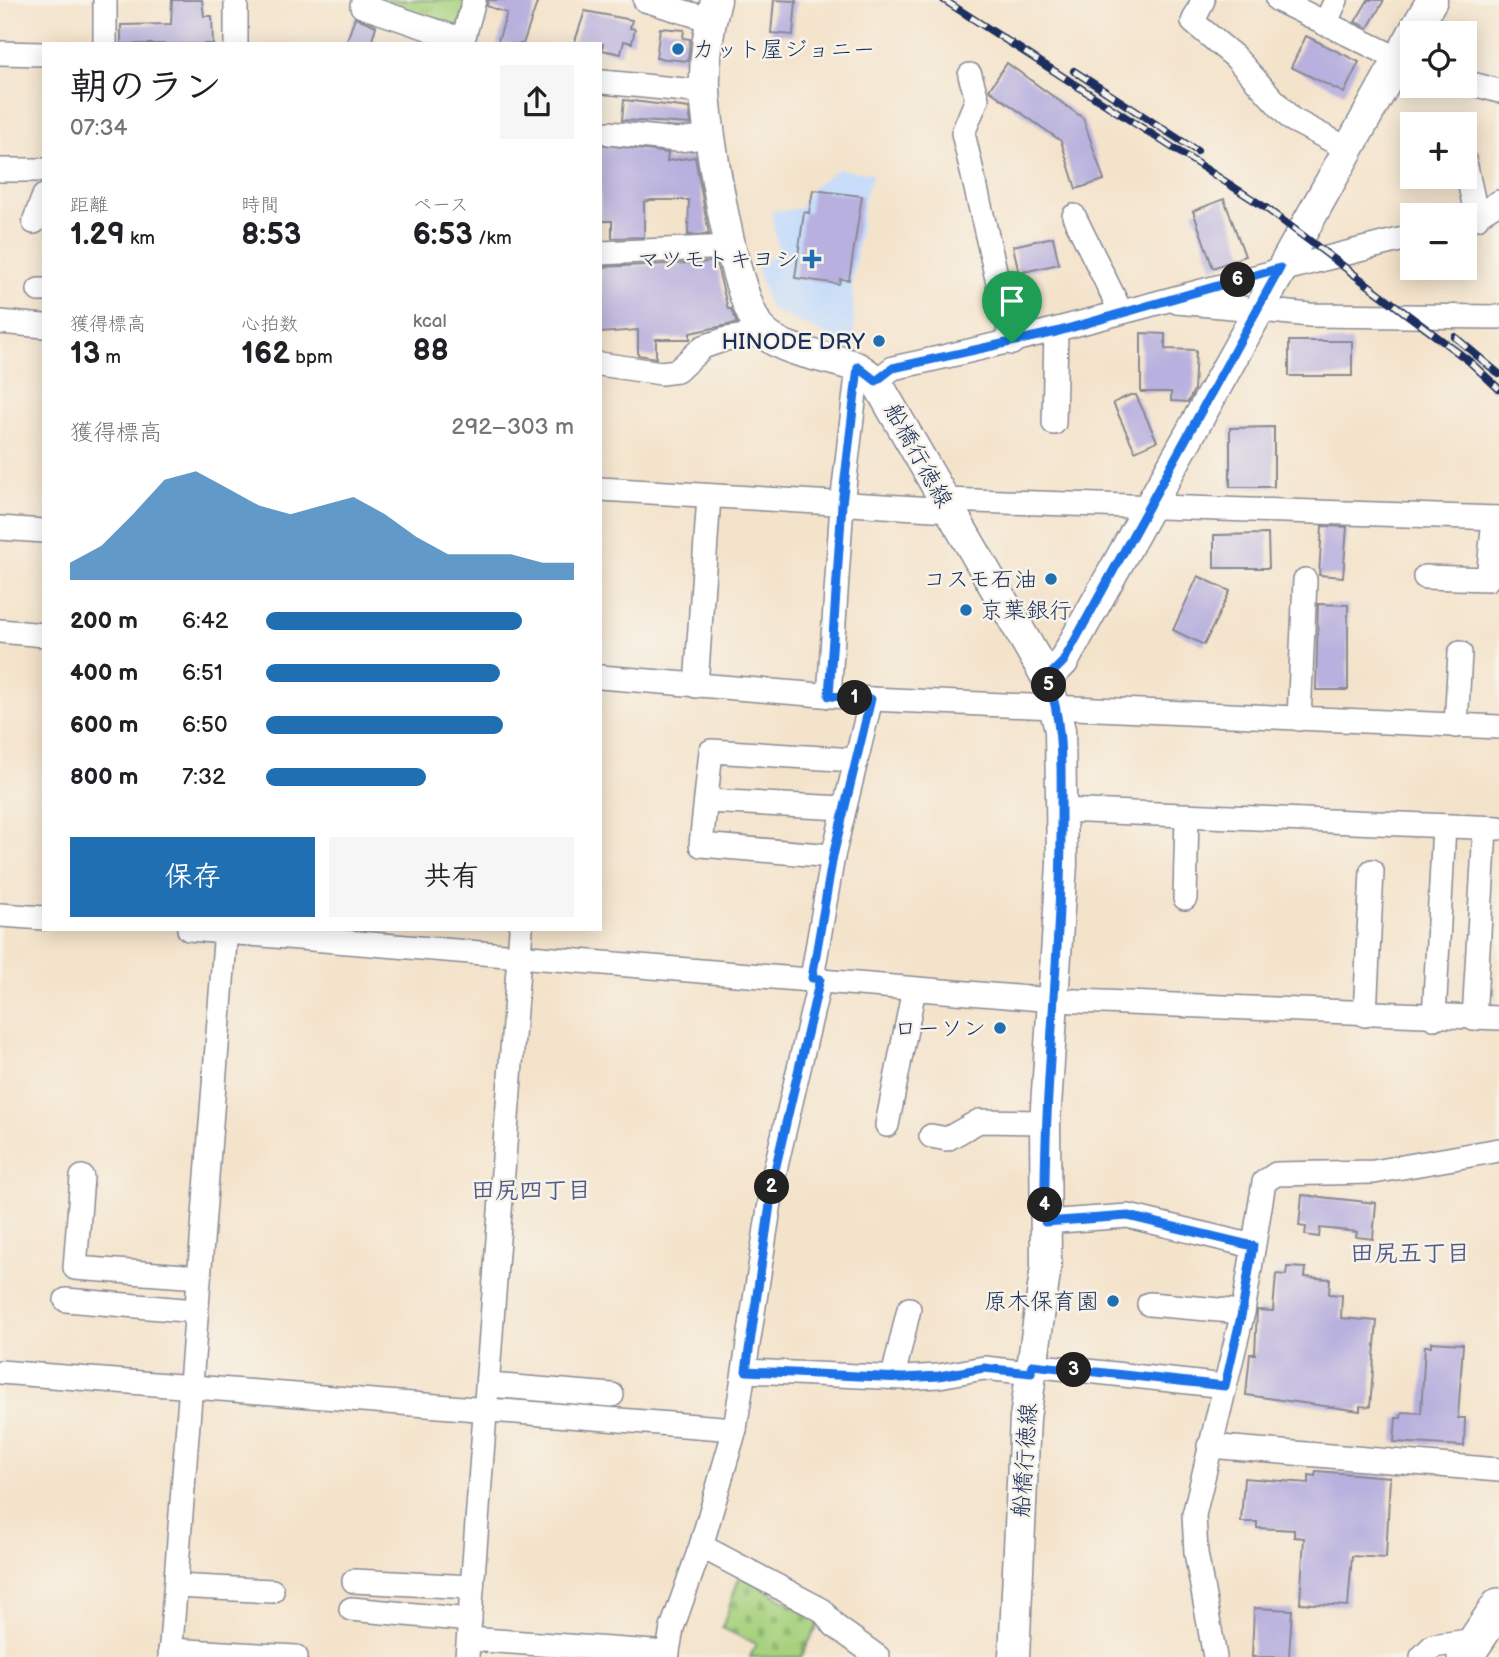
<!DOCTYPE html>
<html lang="ja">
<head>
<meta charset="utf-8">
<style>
	:root { --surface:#fff; --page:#f6f6f6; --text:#202124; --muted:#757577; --accent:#1f6fb2 }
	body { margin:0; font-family:"Balsamiq Sans","Klee One",sans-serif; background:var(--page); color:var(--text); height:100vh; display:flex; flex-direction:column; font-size:26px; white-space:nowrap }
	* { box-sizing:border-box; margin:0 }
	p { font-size:23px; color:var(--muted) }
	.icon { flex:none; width:38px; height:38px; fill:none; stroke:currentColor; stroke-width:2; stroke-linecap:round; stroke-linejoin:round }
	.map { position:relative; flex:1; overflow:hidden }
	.drawer { position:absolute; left:42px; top:42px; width:560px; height:889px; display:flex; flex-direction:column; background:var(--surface); border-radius:0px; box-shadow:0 4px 18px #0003 }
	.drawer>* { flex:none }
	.fabs { position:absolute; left:1400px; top:21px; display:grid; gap:14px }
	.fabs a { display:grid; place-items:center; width:77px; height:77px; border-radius:0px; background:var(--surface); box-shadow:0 4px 18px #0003; font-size:35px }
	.pin { position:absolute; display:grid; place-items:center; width:60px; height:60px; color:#fff; margin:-72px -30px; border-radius:50% 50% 50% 0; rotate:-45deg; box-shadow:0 0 7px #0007 }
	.pin .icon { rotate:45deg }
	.km { position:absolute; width:35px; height:35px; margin:-18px; border-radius:50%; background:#222; color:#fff; font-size:19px; line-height:35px; text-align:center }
	.round { display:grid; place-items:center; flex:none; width:74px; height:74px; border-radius:0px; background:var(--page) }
	.head { display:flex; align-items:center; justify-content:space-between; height:119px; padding:0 28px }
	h1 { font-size:38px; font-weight:700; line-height:52px }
	.metrics { display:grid; grid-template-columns:repeat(3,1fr); gap:10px; height:119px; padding:7px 28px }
	.metrics div { display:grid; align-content:center }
	.metrics b { font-size:30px; font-weight:700 }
	.metrics small { font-size:19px; font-weight:400 }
	.metrics p { font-size:19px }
	.chart { height:196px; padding:14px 28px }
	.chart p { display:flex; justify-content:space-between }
	.chart svg { width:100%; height:126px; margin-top:7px; fill:var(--accent); opacity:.7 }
	.button { display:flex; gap:14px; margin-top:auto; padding:14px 28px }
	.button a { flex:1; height:80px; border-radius:0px; background:var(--accent); color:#fff; font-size:28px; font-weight:700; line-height:80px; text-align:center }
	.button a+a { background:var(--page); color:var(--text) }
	ul { padding:0 28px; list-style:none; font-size:23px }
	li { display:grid; grid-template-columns:112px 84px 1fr; align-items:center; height:52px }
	li i { height:18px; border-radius:9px; background:var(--accent) }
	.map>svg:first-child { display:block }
	.built { fill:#c7ddf9 }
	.grass { fill:url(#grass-tufts); stroke:#60806e; stroke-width:2 }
	.cemetery { fill:url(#cemetery-stones); stroke:#60806e; stroke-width:2 }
	.building { fill:#b8b0de }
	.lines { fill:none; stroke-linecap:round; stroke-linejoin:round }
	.minor-casing { stroke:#888994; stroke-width:26 }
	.major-casing { stroke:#888994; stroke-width:33 }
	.highway-casing { stroke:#888994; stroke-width:38 }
	.minor { stroke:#fff; stroke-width:23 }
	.major { stroke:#fff; stroke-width:30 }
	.highway { stroke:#fff; stroke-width:35 }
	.rail-casing { stroke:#1b2f5e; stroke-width:8 }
	.rail { stroke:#f7f3e8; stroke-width:5; stroke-dasharray:16; stroke-linecap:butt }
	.route-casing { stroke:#fff; stroke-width:14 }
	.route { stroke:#1a73e8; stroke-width:9 }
	.poi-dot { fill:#1f6fb2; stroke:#f7f3e8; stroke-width:2.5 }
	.labels { text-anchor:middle; stroke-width:5; stroke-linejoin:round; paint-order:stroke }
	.poi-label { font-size:23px; fill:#1b2f5e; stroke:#f7f3e8; text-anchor:end }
	.street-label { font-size:23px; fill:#1b2f5e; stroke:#f7f3e8 }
	.neighbourhood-label { font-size:24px; font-weight:bold; fill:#525c8b; stroke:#f7f3e8 }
</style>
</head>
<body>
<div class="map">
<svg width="1499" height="1657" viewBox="0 0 1499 1657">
	<defs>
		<pattern id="grass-tufts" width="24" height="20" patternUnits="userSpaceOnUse" patternTransform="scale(1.75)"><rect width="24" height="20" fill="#a6d17d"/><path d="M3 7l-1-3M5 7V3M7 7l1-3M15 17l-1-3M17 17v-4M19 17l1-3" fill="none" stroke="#8eb46e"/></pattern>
		<pattern id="cemetery-stones" width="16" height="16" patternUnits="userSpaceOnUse" patternTransform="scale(1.75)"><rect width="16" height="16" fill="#a6d17d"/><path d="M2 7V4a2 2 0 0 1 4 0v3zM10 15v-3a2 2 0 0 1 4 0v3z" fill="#8eb46e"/></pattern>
	</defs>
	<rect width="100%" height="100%" fill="#f7f3e8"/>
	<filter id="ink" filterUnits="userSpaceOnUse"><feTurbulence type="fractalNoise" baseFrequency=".0143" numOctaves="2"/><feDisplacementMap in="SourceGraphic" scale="14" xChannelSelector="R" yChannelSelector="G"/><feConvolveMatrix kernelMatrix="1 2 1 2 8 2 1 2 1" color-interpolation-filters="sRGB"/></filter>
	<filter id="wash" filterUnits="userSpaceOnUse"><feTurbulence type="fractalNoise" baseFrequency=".00686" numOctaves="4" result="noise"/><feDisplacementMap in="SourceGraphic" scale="28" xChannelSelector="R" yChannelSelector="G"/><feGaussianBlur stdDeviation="1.57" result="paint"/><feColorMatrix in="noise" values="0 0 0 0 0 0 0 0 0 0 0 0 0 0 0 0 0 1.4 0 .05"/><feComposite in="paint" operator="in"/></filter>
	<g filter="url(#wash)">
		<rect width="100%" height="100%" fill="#f4e3cb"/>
		<!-- built -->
		<path class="built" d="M 837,169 L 873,174 L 865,196 L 852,288 L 856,348 L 770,309 L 755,262 L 779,256 L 771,212 L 800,208 L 812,188 Z"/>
		<!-- grass -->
		<path class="grass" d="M 371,0 L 470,0 L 456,30 Z"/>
		<!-- cemetery -->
		<path class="cemetery" d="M 740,1575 L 820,1621 L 801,1657 L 750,1657 L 756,1644 L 722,1628 Z"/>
		<g id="blocks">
			<!-- building -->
			<g class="building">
				<path d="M 172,0 L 202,0 L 204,16 L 212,16 L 213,44 L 121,44 L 121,25 L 171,24 Z"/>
				<path d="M 488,0 L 538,0 L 523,44 L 497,44 L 507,13 L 487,6 Z"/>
				<path d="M 774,0 L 796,1 L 793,35 L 771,33 Z"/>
				<path d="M 1368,0 L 1384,0 L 1368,28 L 1355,22 Z"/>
				<path d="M 585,11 L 632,20 L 630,28 L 635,29 L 632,43 L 624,41 L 621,54 L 602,50 L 603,44 L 574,44 Z"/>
				<path d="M 355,17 L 376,26 L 371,44 L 346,44 Z"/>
				<path d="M 660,28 L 684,30 L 683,38 L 690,39 L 688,61 L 656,58 Z"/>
				<path d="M 1306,36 L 1359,62 L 1344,93 L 1291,67 Z"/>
				<path d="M 1007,63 L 1083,118 L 1104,180 L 1076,189 L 1061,141 L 989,90 Z"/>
				<path d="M 624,100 L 689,108 L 691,124 L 622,120 Z"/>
				<path d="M 600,144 L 668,153 L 667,161 L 695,157 L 709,234 L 688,235 L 689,200 L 651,200 L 644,202 L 644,237 L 612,238 L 612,221 L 600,221 Z"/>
				<path d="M 813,190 L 862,196 L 849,280 L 840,279 L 839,284 L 795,278 L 804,212 L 809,213 Z"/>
				<path d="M 1224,199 L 1245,256 L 1213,268 L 1193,211 Z"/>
				<path d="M 1053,237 L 1059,264 L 1019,273 L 1013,246 Z"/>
				<path d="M 716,262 L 728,309 L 731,309 L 737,323 L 690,333 L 690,339 L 656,339 L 656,358 L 638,355 L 638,330 L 600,333 L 600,267 Z"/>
				<path d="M 1141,333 L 1165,334 L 1165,349 L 1196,350 L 1194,390 L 1188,402 L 1171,401 L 1171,392 L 1141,392 Z"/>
				<rect x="1289" y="341" width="63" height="35"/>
				<path d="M 1130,395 L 1136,395 L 1157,441 L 1135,451 L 1113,403 Z"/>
				<path d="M 1274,427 L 1274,487 L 1230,487 L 1230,428 Z"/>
				<path d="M 1322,526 L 1347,527 L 1343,577 L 1319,575 Z"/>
				<path d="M 1268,534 L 1269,568 L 1214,568 L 1214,535 Z"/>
				<path d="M 1198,576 L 1230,591 L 1204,645 L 1173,630 Z"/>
				<path d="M 1318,604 L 1348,605 L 1348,690 L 1316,690 Z"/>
				<path d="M 1302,1195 L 1376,1203 L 1373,1239 L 1356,1237 L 1357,1232 L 1320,1228 L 1319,1237 L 1305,1235 L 1306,1227 L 1299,1226 Z"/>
				<path d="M 1287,1267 L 1306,1268 L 1305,1277 L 1330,1279 L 1329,1294 L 1342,1295 L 1341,1318 L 1377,1321 L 1370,1407 L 1360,1406 L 1360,1411 L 1246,1395 L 1250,1354 L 1255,1354 L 1257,1310 L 1273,1311 L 1276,1274 L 1286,1275 Z"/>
				<path d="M 1431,1342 L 1463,1344 L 1458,1418 L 1465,1418 L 1464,1446 L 1394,1442 L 1396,1418 L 1401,1418 L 1402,1412 L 1421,1413 L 1425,1346 L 1431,1346 Z"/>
				<path d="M 1316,1471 L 1390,1477 L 1386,1558 L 1352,1556 L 1348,1606 L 1300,1603 L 1304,1538 L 1294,1537 L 1294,1530 L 1257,1528 L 1257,1522 L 1241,1522 L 1244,1478 L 1309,1483 L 1309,1475 L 1315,1476 Z"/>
				<path d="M 1254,1608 L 1292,1610 L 1289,1657 L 1252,1657 Z"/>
			</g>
		</g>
	</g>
	<g filter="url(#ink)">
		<use href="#blocks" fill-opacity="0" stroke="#888994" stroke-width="2"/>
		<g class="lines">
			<!-- minor casing -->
			<g class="minor-casing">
				<g id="minor">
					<path d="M 105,0 L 105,44"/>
					<path d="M 236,0 L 236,44"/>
					<path d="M 364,0 L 362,6 L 463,40"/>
					<path d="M 645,0 L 711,20"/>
					<path d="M 1203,0 L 1193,22 L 1235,57 L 1291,119 L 1348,149"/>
					<path d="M 1278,0 L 1399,59"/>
					<path d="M 1325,24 L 1336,0"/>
					<path d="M 462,44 L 474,0"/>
					<path d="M 0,53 L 44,54"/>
					<path d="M 970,75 L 977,99 L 963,133 L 1012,343"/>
					<path d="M 603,82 L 705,92"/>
					<path d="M 1465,82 L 1499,91"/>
					<path d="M 609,133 L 678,140 L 712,136"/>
					<path d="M 1465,162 L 1477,218"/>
					<path d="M 0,170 L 44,170"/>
					<path d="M 1074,216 L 1121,312"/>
					<path d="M 34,222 L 44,196"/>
					<path d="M 1466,222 L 1499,202"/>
					<path d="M 600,253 L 730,247"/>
					<path d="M 39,290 L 44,290"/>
					<path d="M 1177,302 L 1243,308"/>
					<path d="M 1259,310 L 1310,315 L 1499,317"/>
					<path d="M 0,322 L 44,326"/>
					<path d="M 600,364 L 661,373 L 677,371 L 703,347 L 726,339 L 764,333"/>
					<path d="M 876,381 L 893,368 C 1068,331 1239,278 1412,237"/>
					<path d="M 1054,423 L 1056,332"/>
					<path d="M 600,489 L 950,510"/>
					<path d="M 944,500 L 1499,518"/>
					<path d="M 0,528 L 44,531"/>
					<path d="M 1425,577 L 1488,579 L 1494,518"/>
					<path d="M 0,631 L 44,635"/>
					<path d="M 600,677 L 871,699 L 1499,727"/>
					<path d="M 696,686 L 709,496"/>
					<path d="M 829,696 L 842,504 L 858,367"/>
					<path d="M 1299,719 L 1305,580"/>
					<path d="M 1456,726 L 1460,653"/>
					<path d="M 706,801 L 844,808"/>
					<path d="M 1061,810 L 1499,828"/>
					<path d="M 833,856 L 701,845 L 711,751 L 855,760"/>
					<path d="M 1185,898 L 1187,816"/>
					<path d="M 0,915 L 44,918"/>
					<path d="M 189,929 L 1053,1000 L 1499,1018"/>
					<path d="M 812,978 L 833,856 L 871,699"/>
					<path d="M 1365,1015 L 1372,871"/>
					<path d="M 1434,1018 L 1444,826"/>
					<path d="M 1474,1019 L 1485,829"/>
					<path d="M 887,1125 L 914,989"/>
					<path d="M 931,1136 L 947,1139 L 979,1121 L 1045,1122"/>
					<path d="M 82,1177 L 75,1268 L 199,1277"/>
					<path d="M 1045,1222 L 1128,1216 L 1253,1246"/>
					<path d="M 66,1300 L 196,1311"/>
					<path d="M 1149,1304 L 1243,1312"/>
					<path d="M 1032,1365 L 1225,1386"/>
					<path d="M 746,1371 L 903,1378 L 939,1376 L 984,1368 L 1031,1373"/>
					<path d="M 0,1372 L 735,1429"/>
					<path d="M 893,1377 L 909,1309"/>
					<path d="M 489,1385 L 612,1395"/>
					<path d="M 1209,1446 L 1499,1470"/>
					<path d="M 701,1546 L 822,1610 L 835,1626 L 878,1657"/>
					<path d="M 354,1581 L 472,1587"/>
					<path d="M 176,1586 L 272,1591"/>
					<path d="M 351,1609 L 470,1620"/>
					<path d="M 469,1639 L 668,1653"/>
					<path d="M 170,1650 L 296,1657"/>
					<path d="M 170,1657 L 226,929"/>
					<path d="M 467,1657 L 521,929"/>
					<path d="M 667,1657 L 672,1628 L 701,1546 L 735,1429 L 775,1170 L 820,979"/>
					<path d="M 1215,1657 L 1196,1553 L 1194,1515 L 1243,1312 L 1264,1182 L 1276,1174 L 1374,1172 L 1499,1150"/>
					<path d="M 1422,1657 L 1433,1646 L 1475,1640"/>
				</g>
			</g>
			<!-- major casing -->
			<g class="major-casing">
				<g id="major">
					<path d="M 716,0 C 708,30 704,59 705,90 C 707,134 734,305 764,333 C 786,353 827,356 854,366 C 862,369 869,376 876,381 L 1047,678 L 1060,730 L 1062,864 L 1045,1122 L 1046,1266 L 1025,1418 L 1014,1657"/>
					<path d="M 1413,33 L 1432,0"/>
					<path d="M 1047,678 L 1063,662 L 1412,35"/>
				</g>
			</g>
			<!-- highway casing -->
			<g class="highway-casing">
				<path id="highway" d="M 1465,1657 L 1499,1606"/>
			</g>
			<!-- minor -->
			<use href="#minor" class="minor"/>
			<!-- major -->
			<use href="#major" class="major"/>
			<!-- highway -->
			<use href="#highway" class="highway"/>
			<!-- rail casing -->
			<g class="rail-casing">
				<g id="rail">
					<path d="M 944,0 L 1266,208 L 1469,361 L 1499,389"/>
					<path d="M 1074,71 L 1197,151"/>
					<path d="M 1455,337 L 1499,374"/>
				</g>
			</g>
			<!-- rail -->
			<use href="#rail" class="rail"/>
		</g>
	</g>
	<g class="lines" filter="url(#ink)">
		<!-- route casing -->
		<g class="route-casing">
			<path id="route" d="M 1280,268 L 1063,662 L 1047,678 C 1064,722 1061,770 1061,816 C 1062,951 1043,1086 1045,1222 L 1128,1216 L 1253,1246 L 1242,1312 L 1225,1386 L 1032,1365 L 1031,1373 L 984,1368 L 939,1376 L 903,1378 L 746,1371 L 775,1170 L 820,979 L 812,978 L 833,856 L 871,699 L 829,696 L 842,504 L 858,367 L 876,381 L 893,368 L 1056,332 Z"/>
		</g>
		<!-- route -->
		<use href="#route" class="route"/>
	</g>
	<!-- markers -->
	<g class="poi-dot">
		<circle cx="678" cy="49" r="7"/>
		<path d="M808.5 248.5h7v7h7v7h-7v7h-7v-7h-7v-7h7z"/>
		<circle cx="879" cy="341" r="7"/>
		<circle cx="1051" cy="579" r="7"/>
		<circle cx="966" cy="610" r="7"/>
		<circle cx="1000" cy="1028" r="7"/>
		<circle cx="1113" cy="1301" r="7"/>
	</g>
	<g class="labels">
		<!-- poi labels -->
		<g class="poi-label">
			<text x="692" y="57" text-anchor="start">カット屋ジョニー</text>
			<text x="798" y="267">マツモトキヨシ</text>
			<text x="865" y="349">HINODE DRY</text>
			<text x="1037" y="587">コスモ石油</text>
			<text x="980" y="618" text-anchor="start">京葉銀行</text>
			<text x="986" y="1036">ローソン</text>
			<text x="1099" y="1309">原木保育園</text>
		</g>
		<!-- street labels -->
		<g class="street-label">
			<text transform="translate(919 455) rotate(61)" y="8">船橋行徳線</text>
			<text transform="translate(1024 1460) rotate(-86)" y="8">船橋行徳線</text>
		</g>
		<!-- neighbourhood labels -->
		<g class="neighbourhood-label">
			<text x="531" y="1198">田尻四丁目</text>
			<text x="1410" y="1261">田尻五丁目</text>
		</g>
	</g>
</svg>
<div class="fabs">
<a><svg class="icon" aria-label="locate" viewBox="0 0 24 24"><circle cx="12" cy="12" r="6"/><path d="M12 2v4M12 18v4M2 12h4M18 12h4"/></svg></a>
<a>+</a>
<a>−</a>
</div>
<div class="pin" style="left:1012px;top:343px;background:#1e9e55"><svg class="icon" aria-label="arrive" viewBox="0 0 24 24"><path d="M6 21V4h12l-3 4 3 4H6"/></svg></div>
<b class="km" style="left:855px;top:698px">1</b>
<b class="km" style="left:772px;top:1187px">2</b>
<b class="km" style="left:1074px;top:1370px">3</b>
<b class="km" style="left:1045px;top:1205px">4</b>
<b class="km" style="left:1049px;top:685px">5</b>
<b class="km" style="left:1238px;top:280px">6</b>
<section class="drawer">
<div class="head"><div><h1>朝のラン</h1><p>07:34</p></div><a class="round"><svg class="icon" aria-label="share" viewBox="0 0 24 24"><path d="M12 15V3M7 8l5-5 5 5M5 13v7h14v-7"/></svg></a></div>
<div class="metrics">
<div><p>距離</p><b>1.29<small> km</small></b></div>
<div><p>時間</p><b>8:53</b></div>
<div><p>ペース</p><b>6:53<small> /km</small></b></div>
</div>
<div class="metrics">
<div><p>獲得標高</p><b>13<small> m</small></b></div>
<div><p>心拍数</p><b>162<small> bpm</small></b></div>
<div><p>kcal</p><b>88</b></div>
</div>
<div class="chart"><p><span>獲得標高</span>292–303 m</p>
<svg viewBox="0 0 160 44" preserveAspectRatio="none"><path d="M0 44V38L10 32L20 21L30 9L40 6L50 12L60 18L70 21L80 18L90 15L100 21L110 29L120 35L130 35L140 35L150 38L160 38V44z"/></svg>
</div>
<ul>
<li><b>200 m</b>6:42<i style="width:83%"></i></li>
<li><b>400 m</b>6:51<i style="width:76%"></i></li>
<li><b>600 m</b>6:50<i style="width:77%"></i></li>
<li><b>800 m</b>7:32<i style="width:52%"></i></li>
</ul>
<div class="button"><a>保存</a><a>共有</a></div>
</section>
</div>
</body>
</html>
